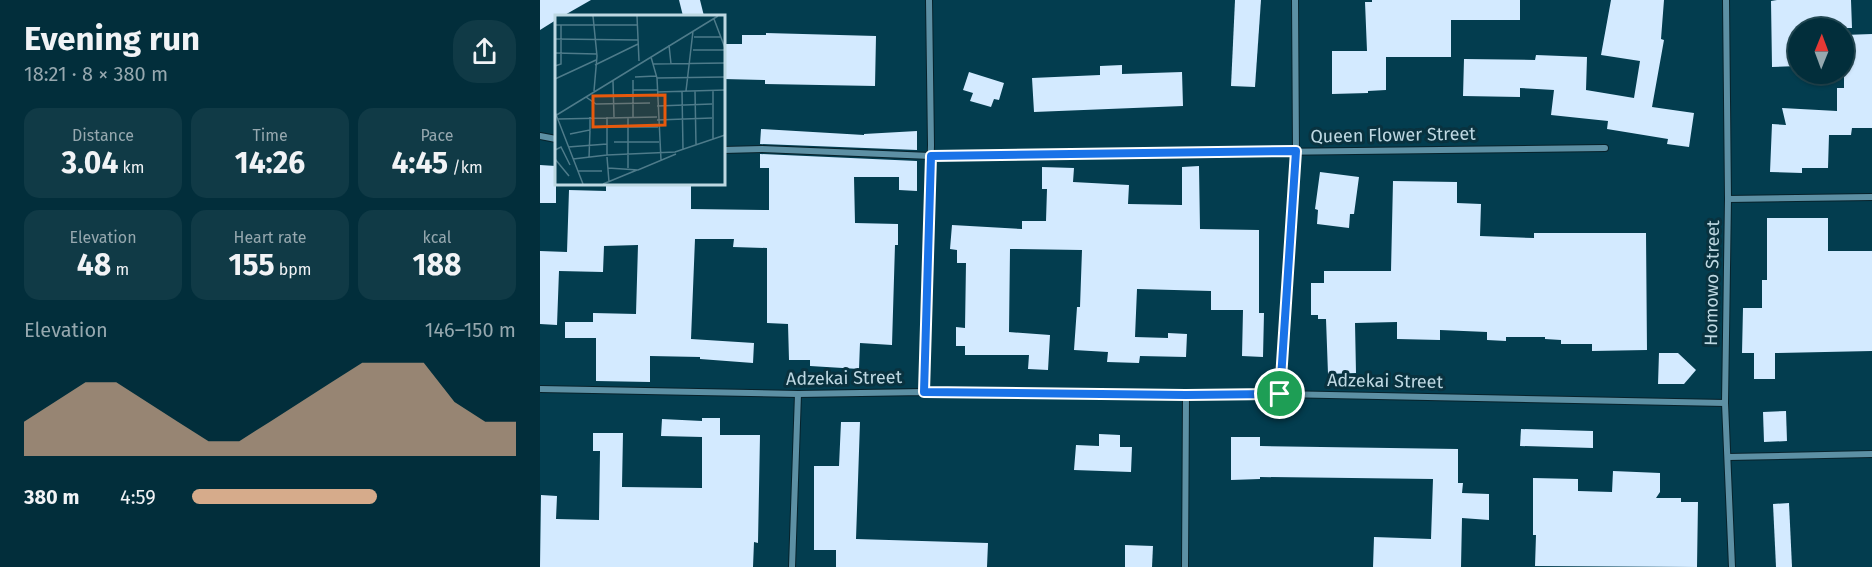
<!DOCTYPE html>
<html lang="en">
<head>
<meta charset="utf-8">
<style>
	:root { --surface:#022e3b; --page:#103a46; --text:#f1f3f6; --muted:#96a8af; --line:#234a55; --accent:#d6ab8b }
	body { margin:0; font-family:"Fira Sans",sans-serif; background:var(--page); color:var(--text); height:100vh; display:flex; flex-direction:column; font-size:22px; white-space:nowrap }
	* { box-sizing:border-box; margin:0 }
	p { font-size:20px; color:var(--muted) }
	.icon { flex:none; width:33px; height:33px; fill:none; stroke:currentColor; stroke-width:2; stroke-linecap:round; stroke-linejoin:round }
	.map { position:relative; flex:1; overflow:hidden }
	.panel { display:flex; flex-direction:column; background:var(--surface); width:540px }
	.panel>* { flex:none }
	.needle { width:39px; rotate:1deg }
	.controls { position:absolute; left:1248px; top:18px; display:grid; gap:12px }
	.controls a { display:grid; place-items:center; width:66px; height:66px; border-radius:50%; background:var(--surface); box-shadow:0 2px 4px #0004,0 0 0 2px var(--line); font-size:30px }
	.pin { position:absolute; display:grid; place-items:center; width:51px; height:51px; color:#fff; margin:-26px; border:3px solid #fff; border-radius:50%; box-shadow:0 2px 6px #0007 }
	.round { display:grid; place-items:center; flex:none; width:63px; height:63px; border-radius:24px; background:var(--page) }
	.summary { display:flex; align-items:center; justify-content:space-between; height:102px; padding:0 24px }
	h1 { font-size:33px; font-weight:700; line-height:45px }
	.stats { display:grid; grid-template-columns:repeat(3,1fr); gap:9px; height:102px; padding:6px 24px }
	.stats div { display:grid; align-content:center; border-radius:15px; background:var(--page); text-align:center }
	.stats b { font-size:30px; font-weight:700 }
	.stats small { font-size:16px; font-weight:400 }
	.stats p { font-size:16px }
	.chart { height:168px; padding:12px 24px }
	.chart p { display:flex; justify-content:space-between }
	.chart svg { width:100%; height:108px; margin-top:6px; fill:var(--accent); opacity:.7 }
	ul { padding:0 24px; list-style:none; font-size:20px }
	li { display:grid; grid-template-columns:96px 72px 1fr; align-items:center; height:45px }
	li i { height:15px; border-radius:8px; background:var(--accent) }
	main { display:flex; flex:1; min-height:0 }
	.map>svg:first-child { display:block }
	.building { fill:#d3eaff }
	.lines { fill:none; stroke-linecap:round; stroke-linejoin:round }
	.street-casing { stroke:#07222b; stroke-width:8 }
	.street { stroke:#5d90a4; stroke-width:6 }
	.route-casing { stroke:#fff; stroke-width:12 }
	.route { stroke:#1a73e8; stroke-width:8 }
	.labels { text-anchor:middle; stroke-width:6; stroke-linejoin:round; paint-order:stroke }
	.street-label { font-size:18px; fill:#bed8e2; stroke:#09323f }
	.inset-road { fill:none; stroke:#4e7b8a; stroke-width:1.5 }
	.view { fill:#e8590c; fill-opacity:0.15; stroke:#e8590c; stroke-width:3 }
	.inset-edge { fill:none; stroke:#bed8e2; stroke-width:3 }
</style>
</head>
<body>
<main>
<section class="panel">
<div class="summary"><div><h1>Evening run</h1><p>18:21 · 8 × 380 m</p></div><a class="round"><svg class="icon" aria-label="share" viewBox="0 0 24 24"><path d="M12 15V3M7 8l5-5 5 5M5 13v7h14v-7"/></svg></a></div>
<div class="stats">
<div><p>Distance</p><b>3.04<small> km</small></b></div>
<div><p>Time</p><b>14:26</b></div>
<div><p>Pace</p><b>4:45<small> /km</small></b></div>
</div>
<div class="stats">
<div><p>Elevation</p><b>48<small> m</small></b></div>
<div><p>Heart rate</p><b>155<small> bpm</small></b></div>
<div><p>kcal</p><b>188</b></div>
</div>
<div class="chart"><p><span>Elevation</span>146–150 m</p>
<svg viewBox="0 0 160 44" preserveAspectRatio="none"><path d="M0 44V30L10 22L20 14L30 14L40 22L50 30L60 38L70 38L80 30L90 22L100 14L110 6L120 6L130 6L140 22L150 30L160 30V44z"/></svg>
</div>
<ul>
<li><b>380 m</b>4:59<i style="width:57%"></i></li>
</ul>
</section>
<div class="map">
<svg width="1332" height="567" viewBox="0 0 1332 567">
	<rect width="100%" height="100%" fill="#033d4f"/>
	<!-- building -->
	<g class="building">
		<path d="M 0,0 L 51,0 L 23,16 L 16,16 L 16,20 L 0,30 Z"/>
		<path d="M 139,0 L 160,0 L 164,16 L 143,16 Z"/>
		<path d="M 695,0 L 721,0 L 715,87 L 691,86 Z"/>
		<path d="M 832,0 L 980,0 L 980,20 L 911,20 L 911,57 L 846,57 L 846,90 L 828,91 L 828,93 L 792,94 L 792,51 L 827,51 L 825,2 L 832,2 Z"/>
		<path d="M 1071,0 L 1124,0 L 1121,39 L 1124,40 L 1112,107 L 1154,113 L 1149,147 L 1127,144 L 1128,139 L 1067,129 L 1068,121 L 1011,115 L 1014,90 L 980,88 L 980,97 L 923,96 L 924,59 L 995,60 L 996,55 L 1047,57 L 1046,90 L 1094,98 L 1100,61 L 1061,55 Z"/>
		<path d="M 1237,0 L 1311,0 L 1312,28 L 1258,28 L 1258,66 L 1232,67 L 1231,1 Z"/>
		<path d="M 226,33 L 336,36 L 335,86 L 225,84 L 225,80 L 183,79 L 183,44 L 202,44 L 202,35 L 226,35 Z"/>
		<path d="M 1332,34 L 1332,128 L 1312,128 L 1311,135 L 1289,135 L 1288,168 L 1262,168 L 1262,173 L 1230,172 L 1232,124 L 1246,125 L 1242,108 L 1297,111 L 1297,88 L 1304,88 L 1304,35 Z"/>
		<path d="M 582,65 L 582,74 L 642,72 L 643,106 L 494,112 L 492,78 L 560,75 L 560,66 Z"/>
		<path d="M 429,72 L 464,83 L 459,100 L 454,99 L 451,107 L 430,101 L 433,93 L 423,90 Z"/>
		<path d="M 221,129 L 324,135 L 324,134 L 377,131 L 377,150 L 220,144 Z"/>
		<path d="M 220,154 L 377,161 L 377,191 L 359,190 L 359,177 L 314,177 L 315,223 L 358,224 L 358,245 L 355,245 L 352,345 L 320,343 L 319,369 L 270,366 L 270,360 L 249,360 L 248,324 L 227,323 L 227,248 L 193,247 L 194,239 L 155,239 L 151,339 L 214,343 L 213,363 L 160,359 L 160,357 L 110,356 L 110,382 L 56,381 L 56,338 L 25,338 L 25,322 L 53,322 L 53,313 L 96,314 L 98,245 L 64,246 L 63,272 L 19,271 L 17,325 L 0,324 L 0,251 L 27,252 L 29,190 L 66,191 L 66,183 L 151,183 L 151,209 L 229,210 L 229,168 L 220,168 Z"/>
		<path d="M 0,165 L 16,166 L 16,203 L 0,203 Z"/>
		<path d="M 659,166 L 660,229 L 719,230 L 719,313 L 724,313 L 723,357 L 702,356 L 703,310 L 671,310 L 671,291 L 597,289 L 595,337 L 628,338 L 628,333 L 647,334 L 646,357 L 600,356 L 599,363 L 567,362 L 568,352 L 534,350 L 537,307 L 540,307 L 542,250 L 470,249 L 469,332 L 510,335 L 508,370 L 488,369 L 489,355 L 425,355 L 425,346 L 416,346 L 416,327 L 425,328 L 426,263 L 417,263 L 417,250 L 410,249 L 412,225 L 482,229 L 482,221 L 506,221 L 507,189 L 502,189 L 502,167 L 534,168 L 533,182 L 589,185 L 588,204 L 642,205 L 642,167 Z"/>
		<path d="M 780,172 L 819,177 L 814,214 L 810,214 L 809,228 L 777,224 L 778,210 L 775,209 Z"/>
		<path d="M 853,181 L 917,182 L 917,203 L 941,204 L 940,236 L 994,238 L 994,233 L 1106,233 L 1107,350 L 1052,351 L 1052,344 L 1021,344 L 1021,340 L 1005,339 L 1005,337 L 966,337 L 966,341 L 947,340 L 947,332 L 900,330 L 900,340 L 857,339 L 857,322 L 815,323 L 816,373 L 788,374 L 786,319 L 778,319 L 778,315 L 771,315 L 771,283 L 784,283 L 784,271 L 851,271 Z"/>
		<path d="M 1227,218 L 1288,218 L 1288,251 L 1332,251 L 1332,351 L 1235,353 L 1235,379 L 1214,379 L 1214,353 L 1202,353 L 1203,308 L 1222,308 L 1222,280 L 1227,280 Z"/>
		<path d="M 1119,353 L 1138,353 L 1156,370 L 1144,384 L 1118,384 Z"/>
		<path d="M 1246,411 L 1247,441 L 1224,442 L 1223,412 Z"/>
		<path d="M 162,418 L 180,418 L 180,435 L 220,435 L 218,543 L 214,542 L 213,567 L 0,567 L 1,495 L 17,496 L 16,519 L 59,520 L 60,451 L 53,451 L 53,433 L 83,433 L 82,487 L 162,488 L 162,437 L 121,436 L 122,419 L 162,421 Z"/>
		<path d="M 301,422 L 320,422 L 316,539 L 448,543 L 447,567 L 296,567 L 296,550 L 274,550 L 274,466 L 299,466 Z"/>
		<path d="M 981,429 L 1053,431 L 1053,448 L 980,446 Z"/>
		<path d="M 559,434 L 580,435 L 580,447 L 592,447 L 591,472 L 534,470 L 536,445 L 559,446 Z"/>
		<path d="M 691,437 L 720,437 L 720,446 L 918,449 L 918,483 L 923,483 L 922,493 L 949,494 L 949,520 L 922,518 L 921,567 L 833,567 L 834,537 L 891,539 L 893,479 L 720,477 L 720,479 L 691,480 Z"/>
		<path d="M 1073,471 L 1120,473 L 1120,492 L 1116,498 L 1141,498 L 1141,502 L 1158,502 L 1157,567 L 995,566 L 996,535 L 993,535 L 993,478 L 1038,479 L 1038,491 L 1072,492 Z"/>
		<path d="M 1249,503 L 1252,567 L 1236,567 L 1233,504 Z"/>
		<path d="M 585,545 L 613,546 L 612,567 L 585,567 Z"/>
	</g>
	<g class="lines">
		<!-- street casing -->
		<g class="street-casing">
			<g id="street">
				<path d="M 1186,0 L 1188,199 L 1185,403 L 1192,567"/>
				<path d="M 0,136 L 16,139"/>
				<path d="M 183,150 L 222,149 L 391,156 L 1065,148"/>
				<path d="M 1188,199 L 1332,197"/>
				<path d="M 0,389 L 258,394 L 384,392 L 646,395 L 740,394 L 1185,403"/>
				<path d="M 384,392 L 391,145 L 389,0"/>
				<path d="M 740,394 L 756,151 L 755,0"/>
				<path d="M 1188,457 L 1332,454"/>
				<path d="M 252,567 L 258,394"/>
				<path d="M 645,567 L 646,395"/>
			</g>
		</g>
		<!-- street -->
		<use href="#street" class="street"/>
	</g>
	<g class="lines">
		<!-- route casing -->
		<g class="route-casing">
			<path id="route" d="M 756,151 L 740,394 L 646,395 L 384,392 L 391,156 Z"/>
		</g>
		<!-- route -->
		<use href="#route" class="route"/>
	</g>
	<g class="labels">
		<!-- street labels -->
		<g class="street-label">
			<text transform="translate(853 135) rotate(-1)" y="6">Queen Flower Street</text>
			<text transform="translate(1172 283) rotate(-89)" y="6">Homowo Street</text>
			<text transform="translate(304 378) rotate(-1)" y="6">Adzekai Street</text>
			<text transform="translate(845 381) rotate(1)" y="6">Adzekai Street</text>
		</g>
	</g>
	<!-- overview -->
	<g transform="translate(15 15)">
		<rect width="170" height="170" fill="#033d4f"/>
		<path class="inset-road" d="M 38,1 L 42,41 L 39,76M 82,1 L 84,46M 159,4 L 170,33M 0,10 L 82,10M 139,22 L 166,22M 0,24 L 83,25M 114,30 L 116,49M 138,35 L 170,35M 0,38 L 42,39M 96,42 L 102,63 L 106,145M 98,49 L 170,48M 40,50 L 83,29M 0,51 L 6,49 L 6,10M 80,62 L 101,61M 102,63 L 170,62M 0,64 L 41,45M 78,65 L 78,102M 58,66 L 59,102M 78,75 L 102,75M 127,76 L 128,135M 131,76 L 138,16M 140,76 L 141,130M 102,77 L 170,75M 31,82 L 41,89 L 95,88M 102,91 L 157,89M 0,97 L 28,169M 0,101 L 163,1M 52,102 L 52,140 L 120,137 L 170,120M 3,104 L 102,102M 102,105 L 157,103M 52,112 L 103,112M 15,119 L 35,115 L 35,102M 158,124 L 158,75M 59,127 L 104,127M 13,132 L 52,129M 0,135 L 6,132 L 15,150M 52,142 L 54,167M 34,143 L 35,115M 0,144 L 14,161M 18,144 L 52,140M 53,153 L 83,155 L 121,139M 73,153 L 73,102M 23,156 L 47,156M 48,169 L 82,155"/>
		<path class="view" d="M 110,80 L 110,110 L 38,112 L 38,81 Z"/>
		<rect width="170" height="170" class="inset-edge"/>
	</g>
</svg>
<div class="controls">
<a><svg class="needle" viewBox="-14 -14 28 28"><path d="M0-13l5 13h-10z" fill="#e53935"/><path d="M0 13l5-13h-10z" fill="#96a8af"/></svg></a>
</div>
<div class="pin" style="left:740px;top:394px;background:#1e9e55"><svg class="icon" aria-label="arrive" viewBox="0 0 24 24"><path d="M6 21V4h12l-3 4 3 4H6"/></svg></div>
</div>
</main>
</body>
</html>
